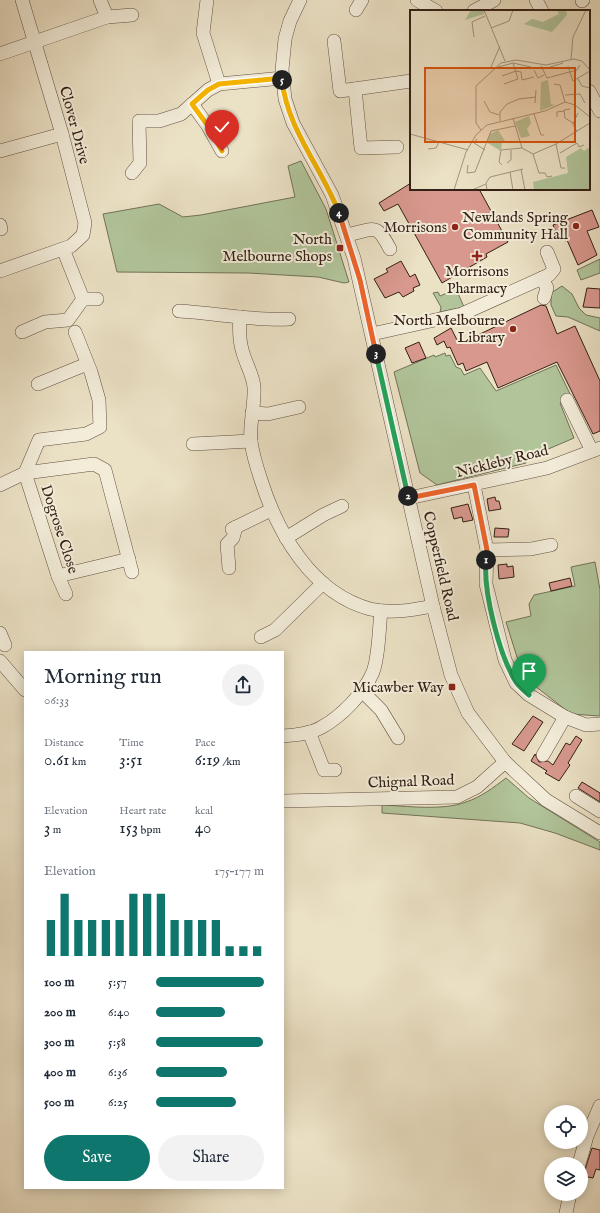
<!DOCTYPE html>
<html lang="en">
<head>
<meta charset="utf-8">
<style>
	:root { --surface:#fff; --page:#f2f2f3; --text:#1f2937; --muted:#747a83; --accent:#0f766e }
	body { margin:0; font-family:"IM FELL English",serif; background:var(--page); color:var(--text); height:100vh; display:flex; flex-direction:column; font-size:15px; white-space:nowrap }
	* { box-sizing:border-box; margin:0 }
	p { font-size:13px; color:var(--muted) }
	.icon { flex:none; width:22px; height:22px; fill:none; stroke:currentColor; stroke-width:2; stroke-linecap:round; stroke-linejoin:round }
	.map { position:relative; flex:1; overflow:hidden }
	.details { position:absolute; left:24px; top:651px; width:260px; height:538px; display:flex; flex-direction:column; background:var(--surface); border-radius:0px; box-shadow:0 2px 10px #0003 }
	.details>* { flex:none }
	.tools { position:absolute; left:544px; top:1105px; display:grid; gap:8px }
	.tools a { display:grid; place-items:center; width:44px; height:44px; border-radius:50%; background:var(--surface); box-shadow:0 2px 10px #0003; font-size:20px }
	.pin { position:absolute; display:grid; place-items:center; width:34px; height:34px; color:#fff; margin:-41px -17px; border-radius:50% 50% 50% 0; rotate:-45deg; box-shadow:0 0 4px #0007 }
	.pin .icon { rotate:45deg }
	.km { position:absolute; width:20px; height:20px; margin:-10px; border-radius:50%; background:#222; color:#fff; font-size:11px; line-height:20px; text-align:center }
	.round { display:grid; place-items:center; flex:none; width:42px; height:42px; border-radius:21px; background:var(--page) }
	.head { display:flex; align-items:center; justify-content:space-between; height:68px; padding:0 20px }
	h1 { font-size:22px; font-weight:600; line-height:30px }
	.stats { display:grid; grid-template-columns:repeat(3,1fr); gap:6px; height:68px; padding:4px 20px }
	.stats div { display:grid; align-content:center }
	.stats b { font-size:17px; font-weight:600 }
	.stats small { font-size:11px; font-weight:400 }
	.stats p { font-size:11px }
	.chart { height:112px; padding:8px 20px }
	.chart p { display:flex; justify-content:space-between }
	.chart svg { width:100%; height:72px; margin-top:4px; stroke:var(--accent); stroke-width:6 }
	.button { display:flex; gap:8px; margin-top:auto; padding:8px 20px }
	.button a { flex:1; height:46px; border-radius:24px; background:var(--accent); color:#fff; font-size:16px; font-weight:600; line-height:46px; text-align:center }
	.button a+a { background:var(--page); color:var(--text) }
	ul { padding:0 20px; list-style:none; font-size:13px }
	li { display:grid; grid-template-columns:64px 48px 1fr; align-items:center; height:30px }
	li i { height:10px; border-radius:5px; background:var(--accent) }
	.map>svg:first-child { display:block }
	.green { fill:#b1c49a; stroke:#727258 }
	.building { fill:#d8988e; stroke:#342016 }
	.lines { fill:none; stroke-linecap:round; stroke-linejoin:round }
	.minor-casing { stroke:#625042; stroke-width:14 }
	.minor { stroke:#f2ecd9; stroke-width:13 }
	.split-1-casing { stroke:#fff; stroke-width:8 }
	.split-2-casing { stroke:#fff; stroke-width:8 }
	.split-3-casing { stroke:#fff; stroke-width:8 }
	.split-4-casing { stroke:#fff; stroke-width:8 }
	.split-5-casing { stroke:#fff; stroke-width:8 }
	.split-6-casing { stroke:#fff; stroke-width:8 }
	.split-1 { stroke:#22a559; stroke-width:5 }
	.split-2 { stroke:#f0652b; stroke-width:5 }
	.split-3 { stroke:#22a559; stroke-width:5 }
	.split-4 { stroke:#f0652b; stroke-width:5 }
	.split-5 { stroke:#f5b400; stroke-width:5 }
	.split-6 { stroke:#f5b400; stroke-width:5 }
	.poi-dot { fill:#8f2418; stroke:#f2ecd9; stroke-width:1.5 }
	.labels { text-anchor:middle; stroke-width:4; stroke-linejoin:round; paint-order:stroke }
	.street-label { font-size:15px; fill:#342016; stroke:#f2ecd9 }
	.poi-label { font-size:15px; fill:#342016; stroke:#f2ecd9; text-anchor:end }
	.inset-road { fill:none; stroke:#a2947f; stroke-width:1 }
	.view { fill:#d6530d; fill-opacity:0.15; stroke:#d6530d; stroke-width:2 }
	.inset-edge { fill:none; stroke:#342016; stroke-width:2 }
</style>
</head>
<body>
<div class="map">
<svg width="600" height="1213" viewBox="0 0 600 1213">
	<rect width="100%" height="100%" fill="#ebe1c5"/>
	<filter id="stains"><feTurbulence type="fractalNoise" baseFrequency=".005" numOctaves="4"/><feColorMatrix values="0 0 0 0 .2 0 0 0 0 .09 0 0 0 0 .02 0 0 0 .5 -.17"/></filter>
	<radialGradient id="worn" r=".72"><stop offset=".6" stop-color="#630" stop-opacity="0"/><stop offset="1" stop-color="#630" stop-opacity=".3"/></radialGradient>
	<!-- green -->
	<g class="green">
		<path d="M 301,161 L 326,209 L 349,282 L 344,283 L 318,277 L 248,273 L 117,272 L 103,214 L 159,204 L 183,217 L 201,215 L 295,197 L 288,166 Z"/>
		<path d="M 600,259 L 600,273 L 581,280 L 577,270 Z"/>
		<path d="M 562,286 L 572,294 L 579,308 L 586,315 L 600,318 L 600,331 L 568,317 L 556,316 L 551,305 L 551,293 Z"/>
		<path d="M 456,289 L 464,307 L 440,312 L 441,307 L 433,293 L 438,292 L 440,296 Z"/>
		<path d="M 445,353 L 446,356 L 450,355 L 456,367 L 461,369 L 464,375 L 480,368 L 496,391 L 556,365 L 572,398 L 560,403 L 574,438 L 525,459 L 526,463 L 437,485 L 420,473 L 394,372 L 434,355 L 435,357 Z"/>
		<path d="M 595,562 L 600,590 L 600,716 L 571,714 L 535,686 L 522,673 L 506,622 L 531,616 L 529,604 L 534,595 L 575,586 L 571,567 Z"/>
		<path d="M 506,778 L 529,798 L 600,842 L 600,850 L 555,833 L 520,823 L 382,813 L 382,805 C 406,806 443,811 466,802 C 481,797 493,788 506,778 Z"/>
	</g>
	<!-- building -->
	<g class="building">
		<path d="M 411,183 L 411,189 L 479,189 L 508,242 L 486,254 L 487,257 L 442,283 L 398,204 L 384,211 L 379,203 Z"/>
		<path d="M 592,210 L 599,227 L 587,231 L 597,255 L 578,265 L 567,240 L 565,241 L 562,234 L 557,236 L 553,225 Z"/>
		<path d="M 401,261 L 410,277 L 415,274 L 420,285 L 413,288 L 414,291 L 403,297 L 399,292 L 385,298 L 374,279 L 388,272 L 386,269 Z"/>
		<path d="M 587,288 L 600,289 L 600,308 L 583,307 Z"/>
		<path d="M 541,305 L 546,306 L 557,334 L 575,326 L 600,381 L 600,431 L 593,434 L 557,362 L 498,388 L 487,362 L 466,371 L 463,363 L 458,365 L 450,347 L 447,348 L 444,341 L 437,345 L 434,338 L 451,328 L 459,344 Z"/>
		<path d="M 419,342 L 426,358 L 412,363 L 405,348 Z"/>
		<path d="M 495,497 L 496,501 L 499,501 L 501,509 L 489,511 L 487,499 Z"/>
		<path d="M 468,504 L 473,520 L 463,522 L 462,517 L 454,519 L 451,508 Z"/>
		<path d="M 495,528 L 509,529 L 508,537 L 494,537 Z"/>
		<path d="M 507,564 L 507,567 L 513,566 L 514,577 L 499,579 L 498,565 Z"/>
		<path d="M 570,578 L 572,586 L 551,591 L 549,583 Z"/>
		<path d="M 533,716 L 543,722 L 524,751 L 512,744 Z"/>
		<path d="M 576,736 L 582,740 L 568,763 L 570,765 L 559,781 L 545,773 L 547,771 L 531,761 L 535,754 L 539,762 L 548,761 L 553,765 L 566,743 L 570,745 Z"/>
		<path d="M 582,782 L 600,793 L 600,802 L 578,788 Z"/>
		<path d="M 592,1148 L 600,1150 L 600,1170 L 596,1169 L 593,1178 L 583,1176 Z"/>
	</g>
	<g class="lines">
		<!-- minor casing -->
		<g class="minor-casing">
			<g id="minor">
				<path d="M 207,0 L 203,33 L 219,84"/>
				<path d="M 300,0 L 290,21 L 285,39 L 282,70 L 285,99 L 293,123 L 332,195 L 354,258 L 433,606 L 451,675 L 468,713 L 505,762 L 546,800 L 600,833"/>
				<path d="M 417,0 L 436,11"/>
				<path d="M 536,0 L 542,11"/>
				<path d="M 582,1 L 583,0"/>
				<path d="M 356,10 L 362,0"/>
				<path d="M 474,11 L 494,0"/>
				<path d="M 107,17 L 132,15"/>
				<path d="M 334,41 L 340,91 L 411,81"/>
				<path d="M 0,54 L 107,17 L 100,0"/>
				<path d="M 355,89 L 361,148 L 397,147"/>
				<path d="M 589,91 L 600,111"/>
				<path d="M 192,104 L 208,126 L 222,151"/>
				<path d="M 0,151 L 62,134"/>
				<path d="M 132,173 L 140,163 L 139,121 L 159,121 L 181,114 L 208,90 L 219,84 L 282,78"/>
				<path d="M 0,225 L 1,229"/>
				<path d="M 347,235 C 375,229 376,222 390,249"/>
				<path d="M 0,271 L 71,246 L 83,235 L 85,223 L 62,134 L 22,0"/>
				<path d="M 542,278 L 547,288 L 544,298"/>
				<path d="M 83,299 L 97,299"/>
				<path d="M 179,311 C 216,313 252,321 289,319"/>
				<path d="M 240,317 C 239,329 239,341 243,353 C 246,364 253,375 254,387 C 255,406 249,424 251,442 C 253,455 257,468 261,480 C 278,534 312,593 370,609 C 391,614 413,610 433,606"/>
				<path d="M 22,332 L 45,322 L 68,320 L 83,299 L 63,249"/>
				<path d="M 372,334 L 462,314 L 549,275 L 554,269 L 547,252"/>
				<path d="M 38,384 L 87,364"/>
				<path d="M 567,400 L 592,451"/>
				<path d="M 252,413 L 268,414 L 299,407"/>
				<path d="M 193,444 L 251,441"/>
				<path d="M 0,485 L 25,473 L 94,464 L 105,470 L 132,572"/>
				<path d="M 474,485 L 487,550 L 486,584 L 505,660 L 516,683 L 529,695 L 565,717 L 586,725 L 600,724"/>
				<path d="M 409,498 L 547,468 L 600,448"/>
				<path d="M 232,529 L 271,510"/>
				<path d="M 286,538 L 323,515 L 342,506"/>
				<path d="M 487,550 L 531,549 L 551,545"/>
				<path d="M 229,568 L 227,544 L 233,538 L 236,527"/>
				<path d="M 58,576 L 129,559"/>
				<path d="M 66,594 L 58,576 L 25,473 L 39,440 L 86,434 L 100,427 L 99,400 L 91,372 L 75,332"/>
				<path d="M 0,633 L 5,645"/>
				<path d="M 261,637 L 275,630 L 323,583"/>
				<path d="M 0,661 L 25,690"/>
				<path d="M 362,691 L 381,710 L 398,738"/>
				<path d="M 309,732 L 324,770 L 335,770"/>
				<path d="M 283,736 C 296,735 310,734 322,727 C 342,716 364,693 373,672 C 379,656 379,629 381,611"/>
				<path d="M 543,755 L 565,717"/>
				<path d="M 576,796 L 600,811"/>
				<path d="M 283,801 L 457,797 L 477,787 L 505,762"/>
				<path d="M 579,1164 L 587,1136 L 600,1106"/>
				<path d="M 566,1213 L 570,1194"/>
			</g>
		</g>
		<!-- minor -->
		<use href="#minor" class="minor"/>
	</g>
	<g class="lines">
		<!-- split-1 casing -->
		<g class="split-1-casing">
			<path id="split-1" d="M 486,560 C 483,591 499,655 516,682 C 519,687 525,691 529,695"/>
		</g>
		<!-- split-2 casing -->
		<g class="split-2-casing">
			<path id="split-2" d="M 408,496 L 409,498 L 474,485 L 487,550 L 486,560"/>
		</g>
		<!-- split-3 casing -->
		<g class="split-3-casing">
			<path id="split-3" d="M 376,354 L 408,496"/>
		</g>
		<!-- split-4 casing -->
		<g class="split-4-casing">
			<path id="split-4" d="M 339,213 L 360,280 L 376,354"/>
		</g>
		<!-- split-5 casing -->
		<g class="split-5-casing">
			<path id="split-5" d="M 282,80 C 287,129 322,168 339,213"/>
		</g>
		<!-- split-6 casing -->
		<g class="split-6-casing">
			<path id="split-6" d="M 222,151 L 208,126 L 192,104 L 208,90 L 219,84 L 282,78 L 282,80"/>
		</g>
		<!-- split-1 -->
		<use href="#split-1" class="split-1"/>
		<!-- split-2 -->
		<use href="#split-2" class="split-2"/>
		<!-- split-3 -->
		<use href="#split-3" class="split-3"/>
		<!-- split-4 -->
		<use href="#split-4" class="split-4"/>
		<!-- split-5 -->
		<use href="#split-5" class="split-5"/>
		<!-- split-6 -->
		<use href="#split-6" class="split-6"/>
	</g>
	<!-- markers -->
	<g class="poi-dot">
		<circle cx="576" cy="226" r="4"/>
		<circle cx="455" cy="227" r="4"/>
		<rect x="336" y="244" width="8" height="8" rx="2"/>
		<path d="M475 250h4v4h4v4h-4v4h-4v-4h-4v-4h4z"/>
		<circle cx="513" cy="329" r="4"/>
		<rect x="448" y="683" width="8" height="8" rx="2"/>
	</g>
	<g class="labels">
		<!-- street labels -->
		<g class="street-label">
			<text transform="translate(75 125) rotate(75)" y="5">Clover Drive</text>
			<text transform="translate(502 461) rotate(-14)" y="5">Nickleby Road</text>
			<text transform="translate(60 529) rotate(72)" y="5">Dogrose Close</text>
			<text transform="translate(441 566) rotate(77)" y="5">Copperfield Road</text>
			<text transform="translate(411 781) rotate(-2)" y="5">Chignal Road</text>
		</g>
		<!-- poi labels -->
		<g class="poi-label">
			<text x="568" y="222">Newlands Spring<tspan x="568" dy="17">Community Hall</tspan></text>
			<text x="447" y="232">Morrisons</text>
			<text x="332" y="244">North<tspan x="332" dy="17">Melbourne Shops</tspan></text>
			<text x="477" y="276" text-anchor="middle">Morrisons<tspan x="477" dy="17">Pharmacy</tspan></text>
			<text x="505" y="325">North Melbourne<tspan x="505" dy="17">Library</tspan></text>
			<text x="444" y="692">Micawber Way</text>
		</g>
	</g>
	<!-- overview -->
	<g transform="translate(410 10)">
		<rect width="180" height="180" fill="#ebe1c5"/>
		<path d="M 61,0 L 74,0 L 74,4 L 55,10 ZM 147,0 L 156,0 L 157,5 L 142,22 L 114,14 L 122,9 L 133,12 L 149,4 ZM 138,70 L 141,94 L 145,95 L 130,101 L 131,72 ZM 119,106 L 121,113 L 117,119 L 120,126 L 111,128 L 105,112 ZM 88,120 L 95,131 L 92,132 L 91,141 L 76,132 L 80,124 ZM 180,137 L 180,180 L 124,180 L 123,172 L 158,163 L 156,147 L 171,138 L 174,141 Z" fill="#b1c49a"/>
		<path class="inset-road" d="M 74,0 L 95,51M 81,18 L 99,11 L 103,0M 64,27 L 62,12 L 75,6M 161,49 L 163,27 L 176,0M 131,56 L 137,68 L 167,60 L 170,55M 158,56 L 163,71 L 180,61M 81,57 L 90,36M 85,58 L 103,53 L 121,57M 137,58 L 153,53M 124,60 L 128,68 L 134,65M 92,66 L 106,61 L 111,62 L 112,70 L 124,67M 168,69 L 172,76 L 180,78M 94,74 L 108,69 L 103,53M 144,74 L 150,75 L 155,92M 155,85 L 170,84 L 175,93M 74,91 L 80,102 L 89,105M 125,93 L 126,80M 160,99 L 154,100 L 155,108 L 163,113M 124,104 L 131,125 L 134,125M 147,107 L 147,102 L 154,101M 103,108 L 112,138 L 123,144 L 146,134 L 180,113M 90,111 L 90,102 L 97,94 L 109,89 L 126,87M 71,120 L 66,113 L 66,76 L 91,53 L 106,50 L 136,55 L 164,49 L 172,51 L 180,60M 167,122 L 163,114 L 168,103M 0,124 L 58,140M 67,129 L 64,133 L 75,140M 146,134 L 151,158 L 155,158M 18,139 L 26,138 L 29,132M 150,143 L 167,133 L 169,137 L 174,135M 123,144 L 129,163 L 135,163 L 137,167 L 142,166M 97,153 L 101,150 L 101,140M 58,155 L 57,163 L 65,162 L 81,121 L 105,116M 92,155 L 89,152 L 91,140 L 112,138M 111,159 L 115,180M 100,162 L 103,180M 44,180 L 56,142 L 66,125 L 77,115 L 135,101 L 155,92 L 165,95 L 180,107M 62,180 L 76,174M 77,180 L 76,173 L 80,167 L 113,159"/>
		<path class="view" d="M 15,58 L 165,58 L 165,132 L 15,132 Z"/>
		<rect width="180" height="180" class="inset-edge"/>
	</g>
	<rect width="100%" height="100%" filter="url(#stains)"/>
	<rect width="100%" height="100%" fill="url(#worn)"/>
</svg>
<div class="tools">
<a><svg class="icon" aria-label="locate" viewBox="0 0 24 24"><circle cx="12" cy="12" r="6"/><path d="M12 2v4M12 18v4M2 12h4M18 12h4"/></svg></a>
<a><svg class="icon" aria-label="layers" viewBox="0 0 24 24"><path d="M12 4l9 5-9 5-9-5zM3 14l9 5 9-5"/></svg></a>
</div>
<div class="pin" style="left:529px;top:695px;background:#1e9e55"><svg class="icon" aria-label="arrive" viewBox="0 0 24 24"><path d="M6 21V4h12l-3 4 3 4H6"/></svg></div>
<div class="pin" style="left:222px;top:151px;background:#d93025"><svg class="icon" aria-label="check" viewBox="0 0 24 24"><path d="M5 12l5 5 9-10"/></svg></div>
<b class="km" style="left:486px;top:560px">1</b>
<b class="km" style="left:408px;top:496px">2</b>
<b class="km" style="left:376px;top:354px">3</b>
<b class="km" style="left:339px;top:213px">4</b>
<b class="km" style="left:282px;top:80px">5</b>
<section class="details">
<div class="head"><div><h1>Morning run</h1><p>06:33</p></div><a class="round"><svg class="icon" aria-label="share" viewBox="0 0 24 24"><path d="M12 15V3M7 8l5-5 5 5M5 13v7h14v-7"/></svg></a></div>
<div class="stats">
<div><p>Distance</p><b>0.61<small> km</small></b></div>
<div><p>Time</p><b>3:51</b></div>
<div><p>Pace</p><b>6:19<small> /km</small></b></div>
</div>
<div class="stats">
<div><p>Elevation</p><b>3<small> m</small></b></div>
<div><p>Heart rate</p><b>153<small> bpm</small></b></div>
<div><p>kcal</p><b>40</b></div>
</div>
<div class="chart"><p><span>Elevation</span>175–177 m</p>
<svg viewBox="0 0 160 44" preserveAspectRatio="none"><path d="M5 44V22M15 44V6M25 44V22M35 44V22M45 44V22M55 44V22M65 44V6M75 44V6M85 44V6M95 44V22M105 44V22M115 44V22M125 44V22M135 44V38M145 44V38M155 44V38"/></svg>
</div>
<ul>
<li><b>100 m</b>5:57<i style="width:100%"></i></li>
<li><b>200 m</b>6:40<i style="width:64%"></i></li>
<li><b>300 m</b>5:58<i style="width:99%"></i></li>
<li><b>400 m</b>6:36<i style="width:66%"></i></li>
<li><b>500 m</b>6:25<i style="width:74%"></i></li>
</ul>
<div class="button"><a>Save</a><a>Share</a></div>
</section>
</div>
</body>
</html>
